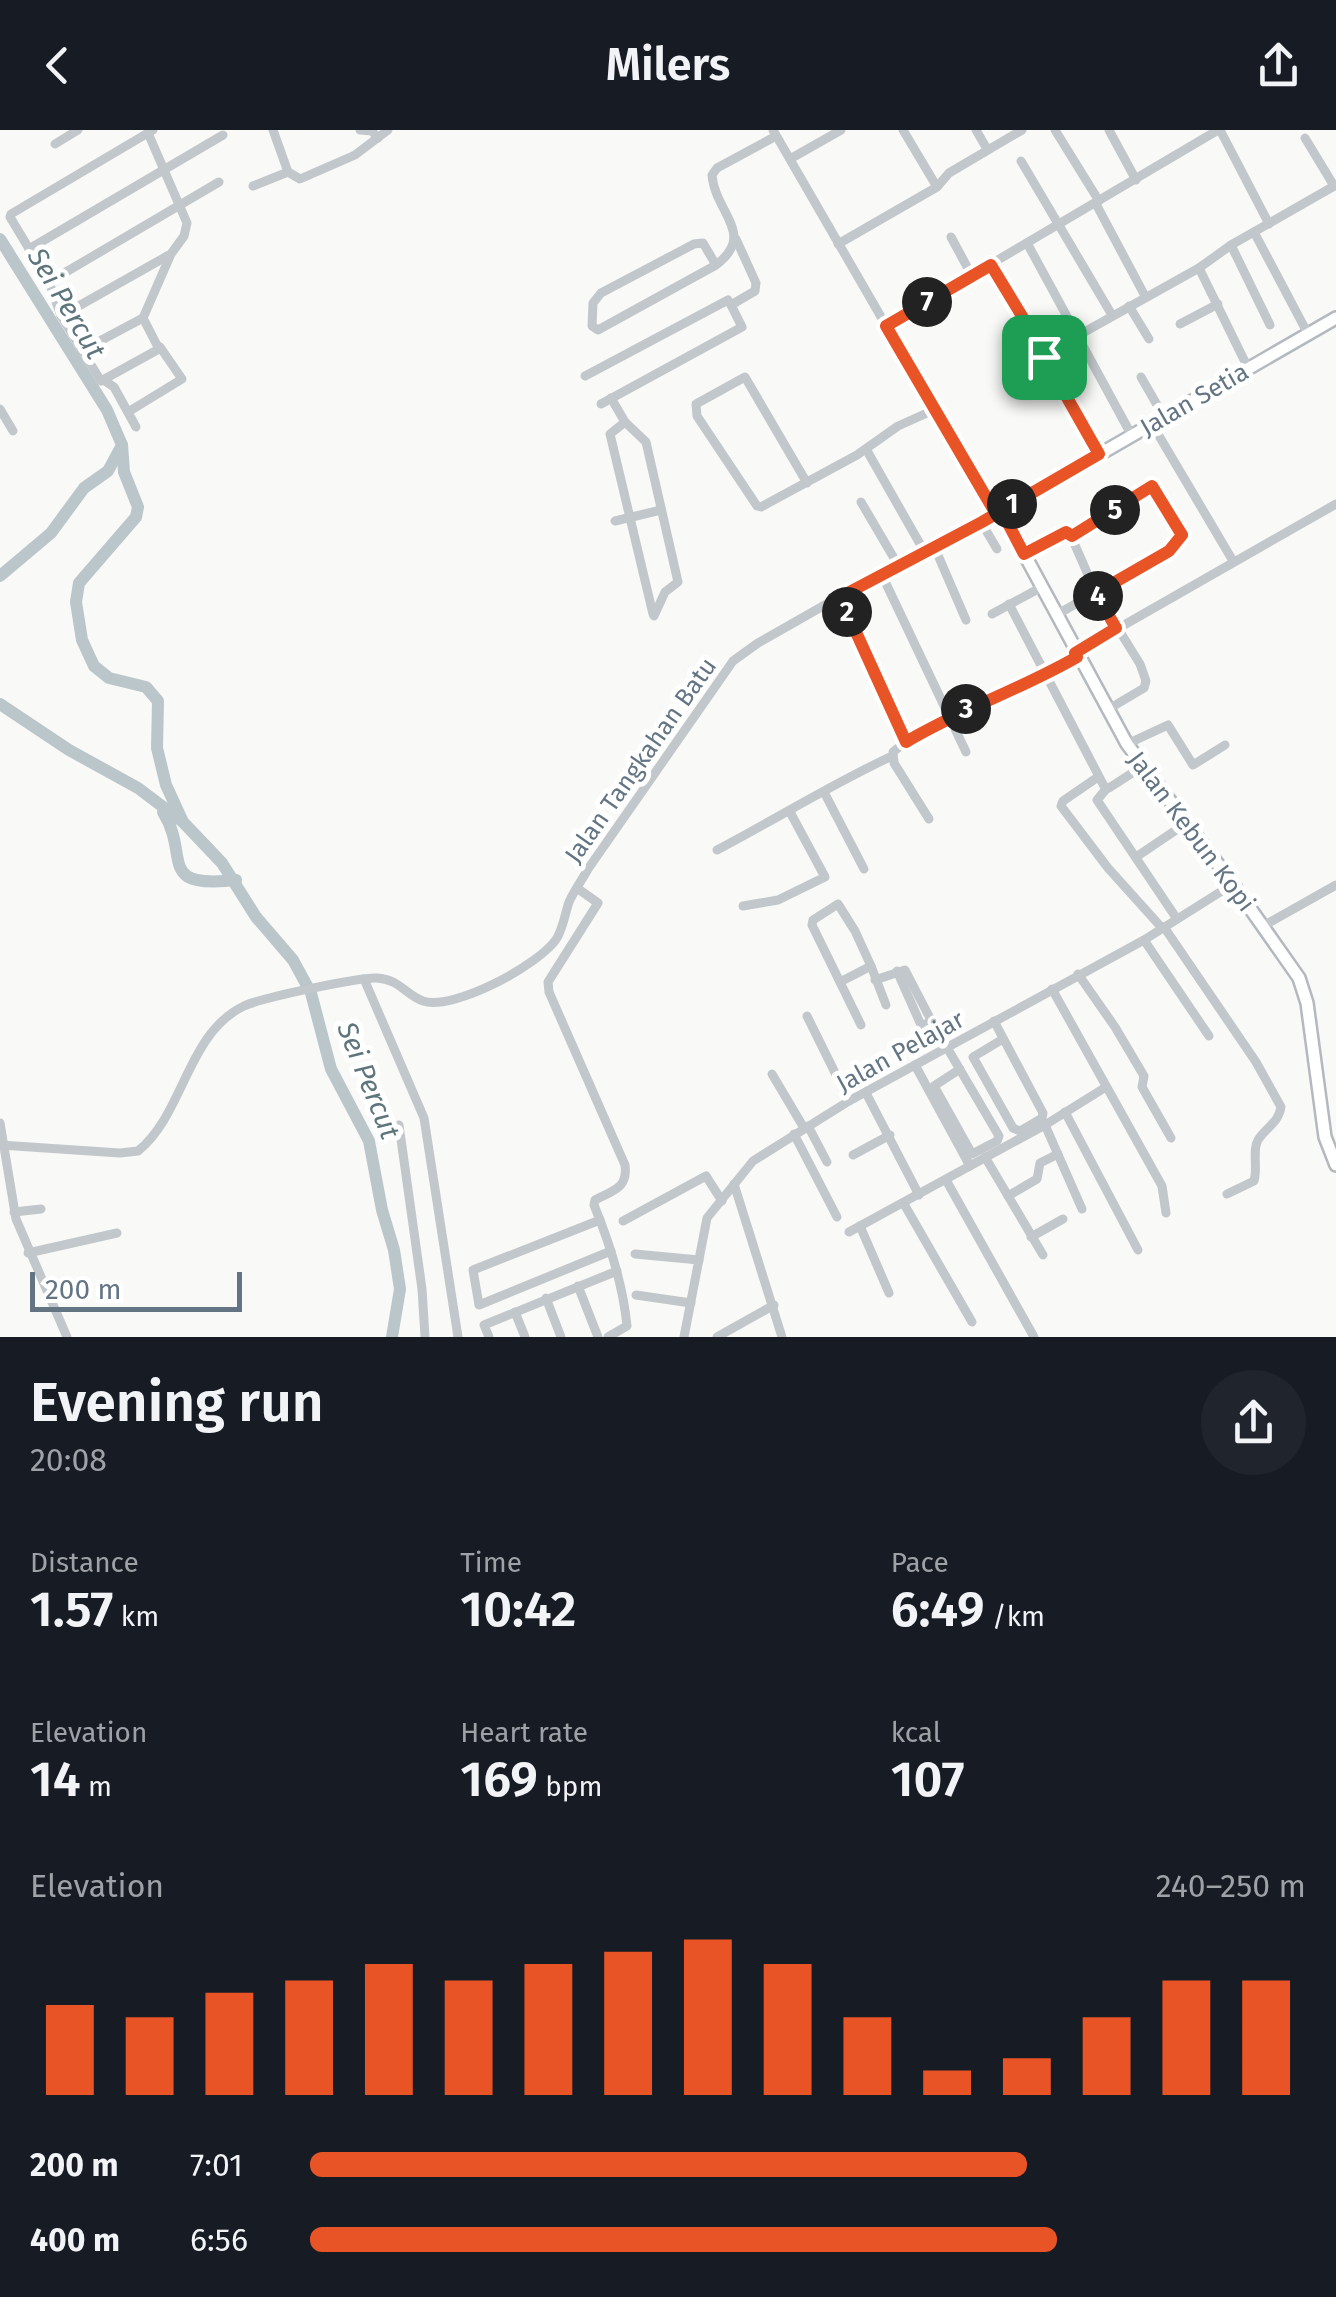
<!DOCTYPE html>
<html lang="en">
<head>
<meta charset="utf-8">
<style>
	:root { --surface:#171b24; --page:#20242c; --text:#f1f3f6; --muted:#9ea1a6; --accent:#e95427 }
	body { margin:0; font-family:"Fira Sans",sans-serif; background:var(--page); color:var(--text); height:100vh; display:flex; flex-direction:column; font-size:38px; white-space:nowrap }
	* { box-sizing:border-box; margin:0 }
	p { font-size:32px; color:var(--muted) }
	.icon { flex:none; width:55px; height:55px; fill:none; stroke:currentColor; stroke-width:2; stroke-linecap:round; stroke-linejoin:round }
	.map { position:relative; height:1207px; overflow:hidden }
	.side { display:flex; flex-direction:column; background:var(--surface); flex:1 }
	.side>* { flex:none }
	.scale { position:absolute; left:30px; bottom:25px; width:212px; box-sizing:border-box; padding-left:10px; border:5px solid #637583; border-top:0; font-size:28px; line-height:35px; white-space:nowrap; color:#637583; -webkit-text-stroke:8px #fff; paint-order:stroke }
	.pin { position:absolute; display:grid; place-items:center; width:85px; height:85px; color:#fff; margin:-42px; border-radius:20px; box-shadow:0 5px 15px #0006 }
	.km { position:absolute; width:50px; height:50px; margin:-25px; border-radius:50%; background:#222; color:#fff; font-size:28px; line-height:50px; text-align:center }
	.round { display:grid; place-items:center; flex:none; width:105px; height:105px; border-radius:52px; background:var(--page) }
	.overview { display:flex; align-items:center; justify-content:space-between; height:170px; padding:0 30px }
	h1 { font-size:55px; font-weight:600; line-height:75px }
	.metrics { display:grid; grid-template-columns:repeat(3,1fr); gap:15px; height:170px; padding:10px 30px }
	.metrics div { display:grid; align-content:center }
	.metrics b { font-size:50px; font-weight:600 }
	.metrics small { font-size:28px; font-weight:400 }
	.metrics p { font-size:28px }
	.chart { height:280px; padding:20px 30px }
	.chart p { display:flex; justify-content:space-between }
	.chart svg { width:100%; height:180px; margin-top:10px; stroke:var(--accent); stroke-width:6 }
	ul { padding:0 30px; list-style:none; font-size:32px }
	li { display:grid; grid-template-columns:160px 120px 1fr; align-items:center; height:75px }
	li i { height:25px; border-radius:12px; background:var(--accent) }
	header { display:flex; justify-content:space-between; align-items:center; height:130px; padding:0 30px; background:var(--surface); font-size:45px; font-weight:600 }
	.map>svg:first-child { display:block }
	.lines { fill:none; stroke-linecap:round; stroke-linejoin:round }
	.river { stroke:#bac6ca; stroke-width:12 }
	.major-casing { stroke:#b3b9be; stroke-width:16 }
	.minor { stroke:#c2c7cb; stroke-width:9 }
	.major { stroke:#fff; stroke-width:11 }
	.route-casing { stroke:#fff; stroke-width:20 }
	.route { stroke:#e95427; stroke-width:12 }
	.labels { text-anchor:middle; stroke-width:10; stroke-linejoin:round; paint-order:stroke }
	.street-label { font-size:25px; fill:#637583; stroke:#fff }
	.water-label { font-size:28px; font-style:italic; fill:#5e757c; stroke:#fff }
</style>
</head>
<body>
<header><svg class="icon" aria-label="back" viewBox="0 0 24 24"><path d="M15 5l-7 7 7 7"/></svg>Milers<svg class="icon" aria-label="share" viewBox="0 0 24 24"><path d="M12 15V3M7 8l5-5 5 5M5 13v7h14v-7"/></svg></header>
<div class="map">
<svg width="1336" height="1207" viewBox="0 0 1336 1207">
	<rect width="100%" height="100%" fill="#f9f9f7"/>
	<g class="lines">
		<!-- river -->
		<g class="river">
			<path d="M 0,109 L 107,280 L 122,315 L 108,341 L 84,358 L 51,403 L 0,446"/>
			<path d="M 122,315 L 124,342 L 138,377 L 136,387 L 79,453 L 76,472 L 82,510 L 94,536 L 109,548 L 146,557 L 158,571 L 157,618 L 166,655 L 183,692"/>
			<path d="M 0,574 L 69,620 L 138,658 L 183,692 L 222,733 L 256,787 L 293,830 L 311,863 L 331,939 L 369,1011 L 382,1080 L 394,1120 L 400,1159 L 392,1207"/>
			<path d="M 163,682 C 191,727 155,759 236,750"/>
		</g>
		<!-- major casing -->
		<g class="major-casing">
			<path id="major" d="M 1336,188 L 1001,381 L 1127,614 L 1233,754 L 1299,848 L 1307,873 L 1325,1007 L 1336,1035"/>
		</g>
		<!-- minor -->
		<g class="minor">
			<path d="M 273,0 L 288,42 L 300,49 L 355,25 L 388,0"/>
			<path d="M 360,0 L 372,1 L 378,8"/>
			<path d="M 773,0 L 995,384"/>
			<path d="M 903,0 L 937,57"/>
			<path d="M 976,0 L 987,19"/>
			<path d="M 1055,0 L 1099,71"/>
			<path d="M 1109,0 L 1136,50"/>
			<path d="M 1220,0 L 1269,94"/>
			<path d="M 148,3 L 187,93 L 184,106 L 171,124 L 143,188 L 159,219 L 101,251 L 61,186 L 49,152 L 10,87 L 11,84 L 148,3 L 153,0"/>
			<path d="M 1305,8 L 1334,56"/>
			<path d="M 55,14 L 78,0"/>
			<path d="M 790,29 L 841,0"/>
			<path d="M 1021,31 L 1112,185"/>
			<path d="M 253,56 L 288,42"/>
			<path d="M 1096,74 L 1145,166"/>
			<path d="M 1254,102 L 1308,204"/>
			<path d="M 951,107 L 972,146"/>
			<path d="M 1027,113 L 1132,306"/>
			<path d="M 838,114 L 937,57 L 949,43 L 1022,0"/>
			<path d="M 1231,115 L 1270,195"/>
			<path d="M 29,119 L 223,5"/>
			<path d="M 716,135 L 703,113 L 694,114 L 601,163 L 593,173 L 592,196 L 598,200 L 716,135 C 757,104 715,83 712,45 L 717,38 L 776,6"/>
			<path d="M 991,135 L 1045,224 L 1044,227 L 1099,324"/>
			<path d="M 1199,138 L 1248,238"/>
			<path d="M 49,152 L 219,52"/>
			<path d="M 1129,176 L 1149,209"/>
			<path d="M 61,186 L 169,125"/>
			<path d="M 1180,194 L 1218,174"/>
			<path d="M 886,196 L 1218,0"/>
			<path d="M 81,221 L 143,188"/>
			<path d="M 1045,224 L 1199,138 L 1231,115 L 1336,55"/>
			<path d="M 585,246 L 728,170 L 731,175 L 755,161 L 756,153 L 736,109"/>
			<path d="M 1141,247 L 1164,287"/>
			<path d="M 105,251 L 114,257 L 136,297"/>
			<path d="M 611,268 L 625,292 L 646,312 L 678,452 L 665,462 L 654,486"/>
			<path d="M 601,274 L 742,197 L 731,175"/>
			<path d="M 0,279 L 13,301"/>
			<path d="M 128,282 L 182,249 L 160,217"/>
			<path d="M 625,292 L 610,304 L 653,484"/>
			<path d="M 1152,294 L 1233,431"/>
			<path d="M 866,319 L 924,421"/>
			<path d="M 807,353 L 745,247 L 696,274 L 697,286 L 757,376 L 761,377 L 857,325 L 898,296 L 936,279"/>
			<path d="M 861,372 L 898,435"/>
			<path d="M 615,391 L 661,380"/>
			<path d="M 981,392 L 997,419"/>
			<path d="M 1071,406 L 1096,463 L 1140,534 L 1146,551 L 1144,558 L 1107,580"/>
			<path d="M 934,416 L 966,490"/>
			<path d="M 1024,423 L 1066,402 L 1072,406 L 1152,356 L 1180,399 L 1181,407 L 1169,421 L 1056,485"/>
			<path d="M 881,443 L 966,622"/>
			<path d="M 840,467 L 906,612"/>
			<path d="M 1009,474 L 1104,656 L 1109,658 L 1143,636"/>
			<path d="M 992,484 L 1040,458"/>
			<path d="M 1075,523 L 1336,374"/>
			<path d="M 1127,614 L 1168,595 L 1193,635 L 1225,615"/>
			<path d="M 1098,647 L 1063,671 L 1061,676 L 1108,738 L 1162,798"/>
			<path d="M 1107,658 L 1097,670 L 1177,789"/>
			<path d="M 824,662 L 864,739"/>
			<path d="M 929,689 L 894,633 L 893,622 C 946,577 1018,561 1077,527"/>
			<path d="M 717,720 C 776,689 832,654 892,626"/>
			<path d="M 1136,727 L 1185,694"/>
			<path d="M 577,758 L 598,773 L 548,852 L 549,862 L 625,1035 C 628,1058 614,1060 595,1070 L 594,1075 C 610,1114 623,1155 627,1196 L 608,1207"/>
			<path d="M 743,776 L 778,770 L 825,747 L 790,682"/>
			<path d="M 1263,796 L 1336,755"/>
			<path d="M 1164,797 L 1256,932 L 1281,977 C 1278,994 1266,997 1258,1010 C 1252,1020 1258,1038 1254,1051 L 1227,1064"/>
			<path d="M 1144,810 L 1209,906"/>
			<path d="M 897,841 L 921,895 L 932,892"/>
			<path d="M 1078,844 L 1115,897 L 1144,946 L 1142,957 L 1171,1008"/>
			<path d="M 364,849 L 424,988 L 458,1207"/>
			<path d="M 875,850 L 905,840 L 932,892 L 999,1006 L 997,1011 L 972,1024 L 934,956 L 960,939"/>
			<path d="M 840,852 L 871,836 L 886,875"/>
			<path d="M 1052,859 L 1162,1056 L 1166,1083"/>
			<path d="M 807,886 L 849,971"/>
			<path d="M 994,891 L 1043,983 L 1042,988 L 1020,1001 L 1013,998 L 973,927 L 1003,909"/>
			<path d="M 861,895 L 812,795 L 813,790 L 838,774 L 855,801 L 871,836"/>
			<path d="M 915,935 L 970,1036"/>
			<path d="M 772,944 L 804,998"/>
			<path d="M 866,963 L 919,1065"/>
			<path d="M 1065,982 L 1138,1120"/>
			<path d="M 0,993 L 16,1089 L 67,1207"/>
			<path d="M 399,995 L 422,1159 L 425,1207"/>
			<path d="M 1045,995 L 1082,1079"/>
			<path d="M 808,996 L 827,1032"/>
			<path d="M 794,1004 L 837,1087"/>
			<path d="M 0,1015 L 120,1023 L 138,1021 C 184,984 187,903 244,876 C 261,868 359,847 377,848 C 399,849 406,865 423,871 C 454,881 541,834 557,808 C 563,798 565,784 569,772 C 574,761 582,750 588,739 L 733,531 L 758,513 L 881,443 L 1001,381"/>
			<path d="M 853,1025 L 890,1005"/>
			<path d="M 985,1027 L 1043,1125"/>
			<path d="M 946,1050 L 1034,1207"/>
			<path d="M 734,1054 L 782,1207"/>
			<path d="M 1008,1066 L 1037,1049 L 1040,1033 L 1058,1024"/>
			<path d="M 904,1074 L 972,1192"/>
			<path d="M 14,1082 L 41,1079"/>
			<path d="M 600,1090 L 473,1140 L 479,1175 L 611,1121"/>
			<path d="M 623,1091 L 706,1046 L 722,1071"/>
			<path d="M 860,1096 L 889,1163"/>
			<path d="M 849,1102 L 1045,995 L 1106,957"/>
			<path d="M 1031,1107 L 1063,1089"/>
			<path d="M 28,1123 L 117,1103"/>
			<path d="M 635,1124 L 699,1130"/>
			<path d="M 578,1156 L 598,1207"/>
			<path d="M 636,1165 L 691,1173"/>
			<path d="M 546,1168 L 561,1207"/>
			<path d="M 515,1182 L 525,1207"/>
			<path d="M 489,1207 L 484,1195 L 617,1141"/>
			<path d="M 684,1207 L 707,1088 L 753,1031 L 849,971 L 1144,810 L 1233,754"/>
			<path d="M 717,1207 L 774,1175"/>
		</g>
		<!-- major -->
		<use href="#major" class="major"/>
	</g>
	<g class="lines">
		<!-- route casing -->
		<g class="route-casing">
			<path id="route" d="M 1044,227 L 1099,324 L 982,392 L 840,467 L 906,612 C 961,579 1022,559 1077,527 L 1075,523 L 1116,498 L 1096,463 L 1169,421 L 1182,405 L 1152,356 L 1072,406 L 1066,402 L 1024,424 L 1001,380 L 996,384 L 886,196 L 991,135 L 1045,224 L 1044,227"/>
		</g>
		<!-- route -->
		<use href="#route" class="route"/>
	</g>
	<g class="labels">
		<!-- street labels -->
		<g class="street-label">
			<text transform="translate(1194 269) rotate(-30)" y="9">Jalan Setia</text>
			<text transform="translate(640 630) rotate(-55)" y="9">Jalan Tangkahan Batu</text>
			<text transform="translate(1192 701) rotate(53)" y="9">Jalan Kebun Kopi</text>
			<text transform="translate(900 921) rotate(-29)" y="9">Jalan Pelajar</text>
		</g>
		<!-- water labels -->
		<g class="water-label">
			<text transform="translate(67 173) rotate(59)" y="10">Sei Percut</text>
			<text transform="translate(369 950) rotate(68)" y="10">Sei Percut</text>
		</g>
	</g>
</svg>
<div class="scale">200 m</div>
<div class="pin" style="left:1044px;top:227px;background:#1e9e55"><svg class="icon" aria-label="arrive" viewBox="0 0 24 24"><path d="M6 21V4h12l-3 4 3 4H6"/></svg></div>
<b class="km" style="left:1012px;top:374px">1</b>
<b class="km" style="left:847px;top:482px">2</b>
<b class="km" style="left:966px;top:579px">3</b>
<b class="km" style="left:1098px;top:466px">4</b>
<b class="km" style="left:1115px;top:380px">5</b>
<b class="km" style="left:927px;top:172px">7</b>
</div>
<section class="side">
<div class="overview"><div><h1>Evening run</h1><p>20:08</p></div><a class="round"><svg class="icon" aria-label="share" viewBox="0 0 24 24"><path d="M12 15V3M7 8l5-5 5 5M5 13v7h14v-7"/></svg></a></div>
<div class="metrics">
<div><p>Distance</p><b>1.57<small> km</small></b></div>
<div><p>Time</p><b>10:42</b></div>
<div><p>Pace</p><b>6:49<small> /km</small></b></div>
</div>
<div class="metrics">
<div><p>Elevation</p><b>14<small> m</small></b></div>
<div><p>Heart rate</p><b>169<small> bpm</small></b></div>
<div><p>kcal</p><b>107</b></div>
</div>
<div class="chart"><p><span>Elevation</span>240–250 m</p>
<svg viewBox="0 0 160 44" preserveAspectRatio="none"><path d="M5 44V22M15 44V25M25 44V19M35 44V16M45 44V12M55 44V16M65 44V12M75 44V9M85 44V6M95 44V12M105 44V25M115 44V38M125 44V35M135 44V25M145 44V16M155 44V16"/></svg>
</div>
<ul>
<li><b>200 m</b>7:01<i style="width:72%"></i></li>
<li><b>400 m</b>6:56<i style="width:75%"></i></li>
</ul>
</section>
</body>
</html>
